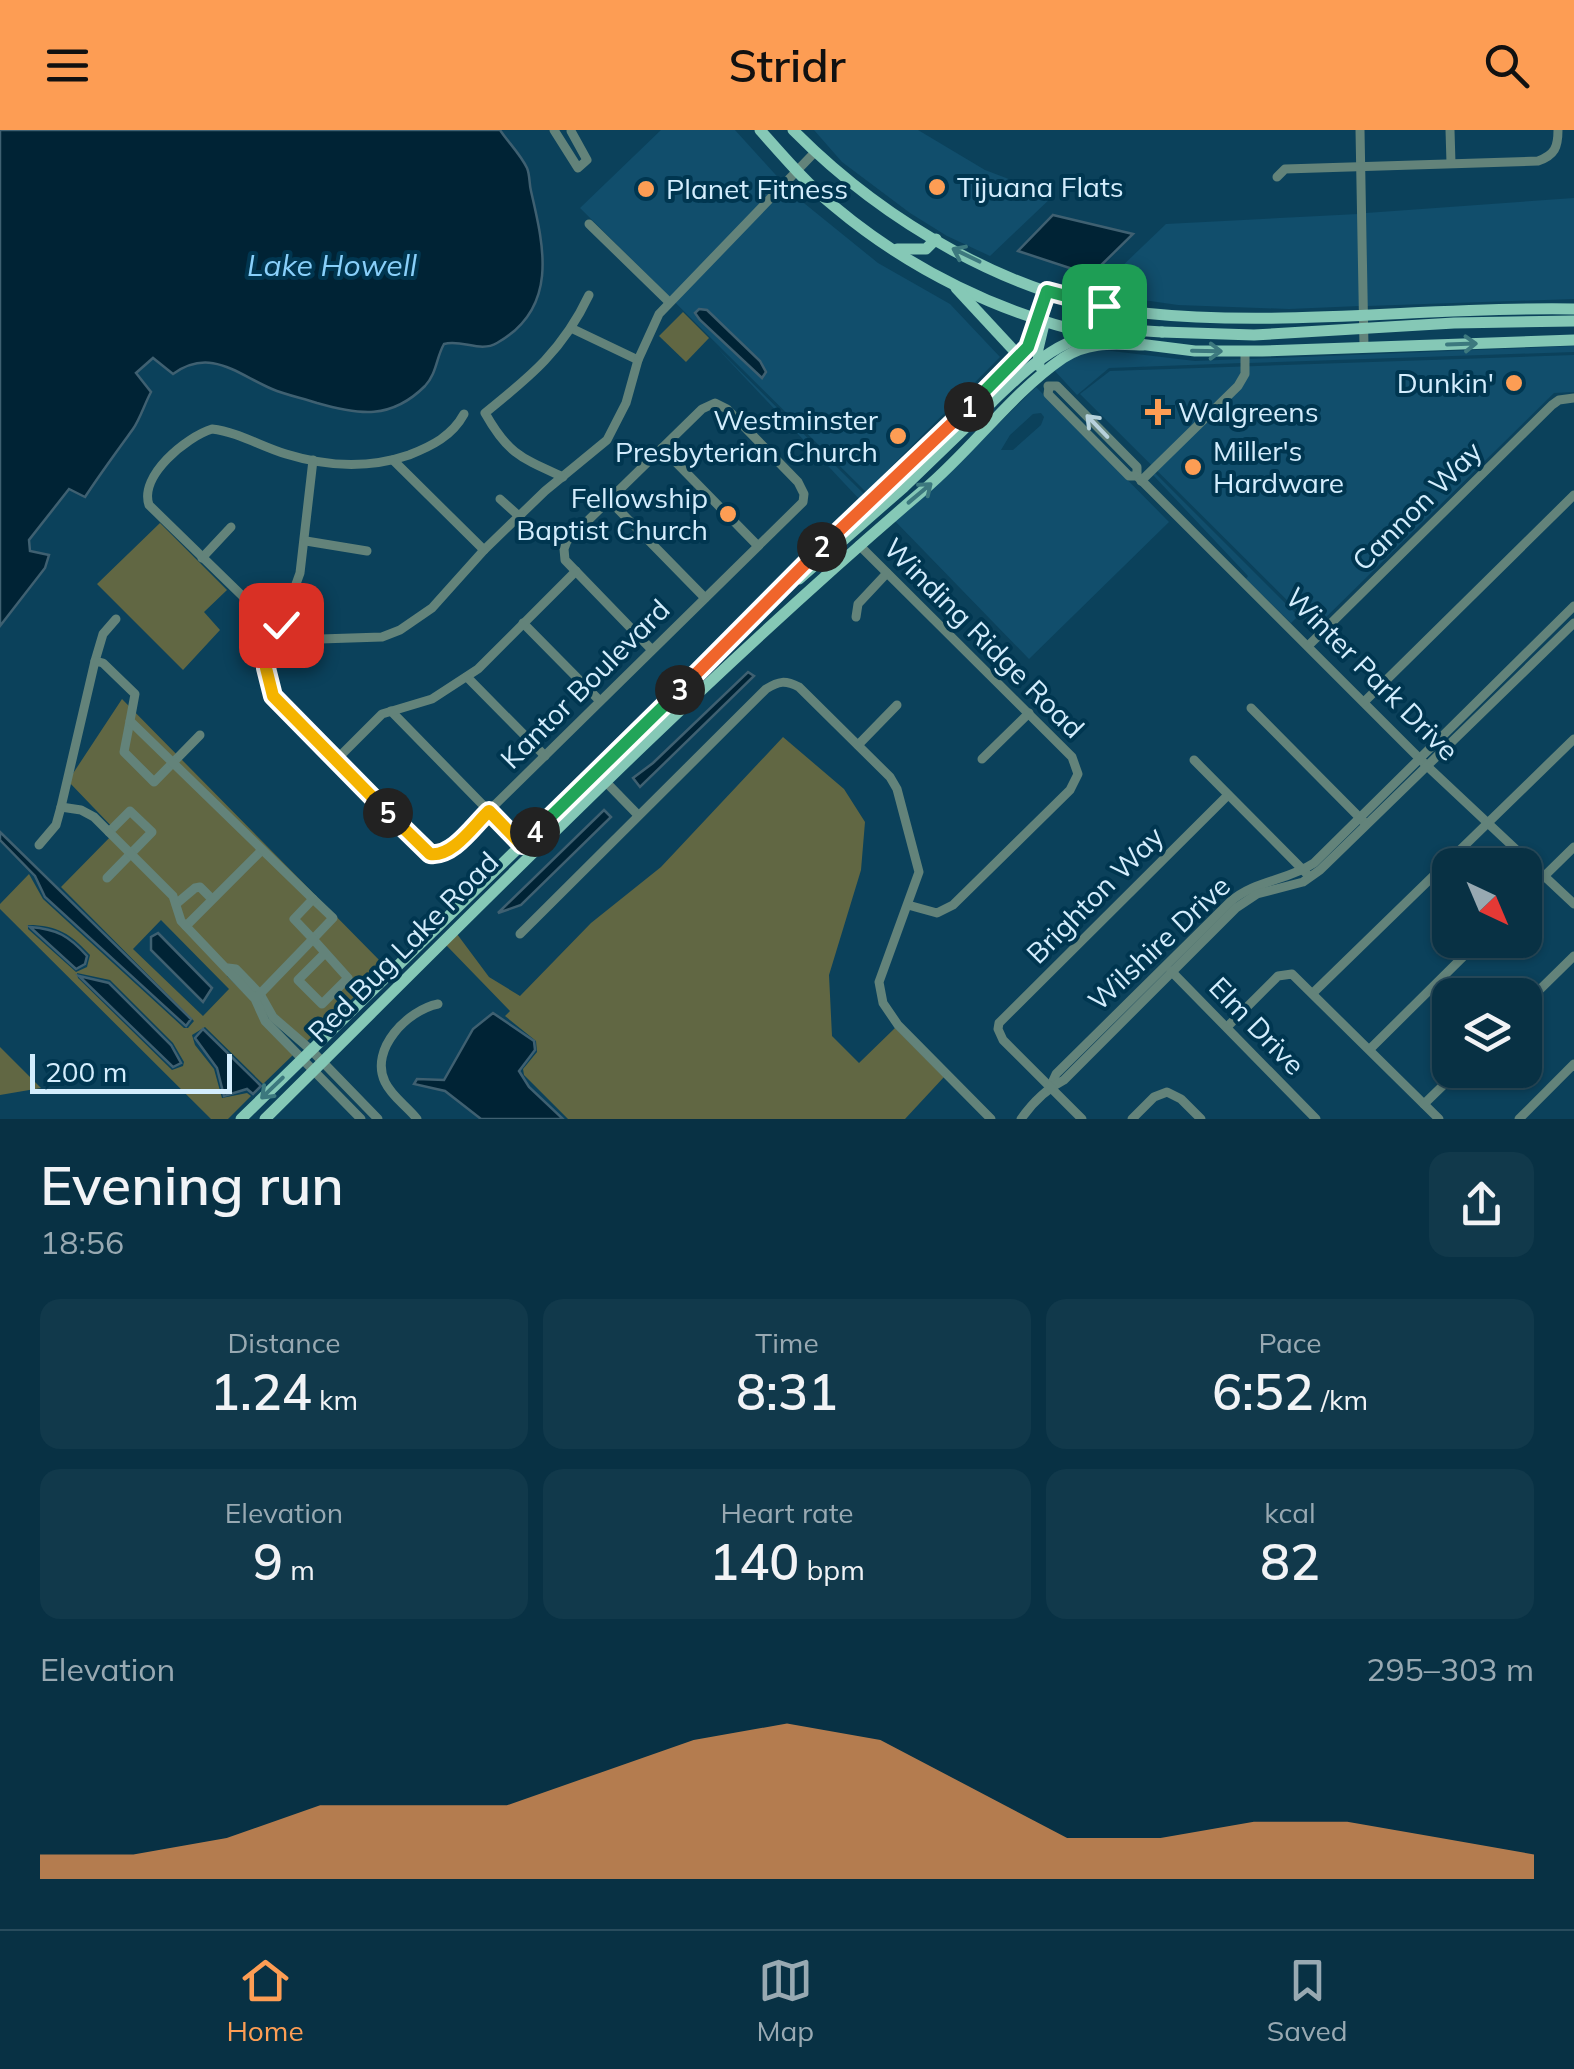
<!DOCTYPE html>
<html lang="en">
<head>
<meta charset="utf-8">
<style>
	:root { --surface:#083144; --page:#11394b; --text:#f1f3f6; --muted:#98a9b2; --line:#294c5d; --accent:#fd9d54 }
	body { margin:0; font-family:Mulish,sans-serif; background:var(--page); color:var(--text); height:100vh; display:flex; flex-direction:column; font-size:38px; white-space:nowrap }
	* { box-sizing:border-box; margin:0 }
	p { font-size:32px; color:var(--muted) }
	.icon { flex:none; width:55px; height:55px; fill:none; stroke:currentColor; stroke-width:2; stroke-linecap:round; stroke-linejoin:round }
	.map { position:relative; height:989px; overflow:hidden }
	.drawer { display:flex; flex-direction:column; background:var(--surface); flex:1 }
	.drawer>* { flex:none }
	.needle { width:65px; rotate:136deg }
	.tools { position:absolute; left:1432px; top:718px; display:grid; gap:20px }
	.tools a { display:grid; place-items:center; width:110px; height:110px; border-radius:20px; background:var(--surface); box-shadow:0 2px 8px #0004,0 0 0 2px var(--line); font-size:50px }
	.scale { position:absolute; left:30px; bottom:25px; width:202px; box-sizing:border-box; padding-left:10px; border:5px solid #d3edfd; border-top:0; font-size:28px; line-height:35px; white-space:nowrap; color:#d3edfd; -webkit-text-stroke:8px #003650; paint-order:stroke }
	.pin { position:absolute; display:grid; place-items:center; width:85px; height:85px; color:#fff; margin:-42px; border-radius:20px; box-shadow:0 5px 15px #0006 }
	.km { position:absolute; width:50px; height:50px; margin:-25px; border-radius:50%; background:#222; color:#fff; font-size:28px; line-height:50px; text-align:center }
	.round { display:grid; place-items:center; flex:none; width:105px; height:105px; border-radius:20px; background:var(--page) }
	.headline { display:flex; align-items:center; justify-content:space-between; height:170px; padding:0 40px }
	h1 { font-size:55px; font-weight:600; line-height:75px }
	.stats { display:grid; grid-template-columns:repeat(3,1fr); gap:15px; height:170px; padding:10px 40px }
	.stats div { display:grid; align-content:center; border-radius:20px; background:var(--page); text-align:center }
	.stats b { font-size:50px; font-weight:600 }
	.stats small { font-size:28px; font-weight:400 }
	.stats p { font-size:28px }
	.chart { height:280px; padding:20px 40px }
	.chart p { display:flex; justify-content:space-between }
	.chart svg { width:100%; height:180px; margin-top:10px; fill:var(--accent); opacity:.7 }
	header { display:flex; justify-content:space-between; align-items:center; height:130px; padding:0 40px; background:var(--accent); color:#111; font-size:45px; font-weight:600 }
	.tabs { display:flex; justify-content:space-around; align-items:center; height:140px; border-top:2px solid var(--line); background:var(--surface); font-size:28px; color:var(--muted) }
	.tabs a { display:grid; justify-items:center; gap:5px }
	.tabs .active { color:var(--accent) }
	.map>svg:first-child { display:block }
	.built { fill:#114e6c; fill-rule:evenodd }
	.green { fill:#616743; fill-rule:evenodd }
	.water { fill:#002335; stroke:#3f6071; stroke-width:2.5 }
	.lines { fill:none; stroke-linecap:round; stroke-linejoin:round }
	.minor { stroke:#63837a; stroke-width:9 }
	.major { stroke:#85c8b6; stroke-width:11 }
	.major-bridge { stroke:#85c8b6; stroke-width:11 }
	.oneway { stroke:#3c787e }
	.oneway2 { stroke:#b7d2dc }
	.split-1-casing { stroke:#fff; stroke-width:20 }
	.split-2-casing { stroke:#fff; stroke-width:20 }
	.split-3-casing { stroke:#fff; stroke-width:20 }
	.split-4-casing { stroke:#fff; stroke-width:20 }
	.split-5-casing { stroke:#fff; stroke-width:20 }
	.split-6-casing { stroke:#fff; stroke-width:20 }
	.split-1 { stroke:#22a559; stroke-width:12 }
	.split-2 { stroke:#f0652b; stroke-width:12 }
	.split-3 { stroke:#f0652b; stroke-width:12 }
	.split-4 { stroke:#22a559; stroke-width:12 }
	.split-5 { stroke:#f5b400; stroke-width:12 }
	.split-6 { stroke:#f5b400; stroke-width:12 }
	.poi-dot { fill:#fd9d54; stroke:#003650; stroke-width:4 }
	.labels { text-anchor:middle; stroke-width:8; stroke-linejoin:round; paint-order:stroke }
	.poi-label { font-size:28px; fill:#d3edfd; stroke:#003650; text-anchor:start }
	.street-label { font-size:28px; fill:#d3edfd; stroke:#003650 }
	.water-label { font-size:30px; font-style:italic; fill:#89d0fa; stroke:#003650 }
</style>
</head>
<body>
<header><svg class="icon" aria-label="menu" viewBox="0 0 24 24"><path d="M4 6h16M4 12h16M4 18h16"/></svg>Stridr<svg class="icon" aria-label="search" viewBox="0 0 24 24"><circle cx="10" cy="10" r="6"/><path d="M15 15l6 6"/></svg></header>
<div class="map">
<svg width="1574" height="989" viewBox="0 0 1574 989">
	<rect width="100%" height="100%" fill="#0b415b"/>
	<!-- built -->
	<g class="built">
		<path d="M 661,0 L 735,0 L 794,65 L 878,133 L 950,174 L 1000,227 L 866,362 L 580,78 Z"/>
		<path d="M 814,0 L 918,0 L 985,40 L 1053,66 L 990,126 L 947,106 L 910,83 L 842,32 Z"/>
		<path d="M 1574,68 L 1574,169 L 1367,176 L 1366,83 Z"/>
		<path d="M 1358,84 L 1360,176 L 1289,179 L 1178,175 L 1094,163 L 1166,94 Z"/>
		<path d="M 1574,216 L 1574,222 L 1249,233 L 1249,229 Z"/>
		<path d="M 717,218 L 865,365 L 860,370 Z"/>
		<path d="M 1095,219 L 1195,231 L 1242,229 L 1242,233 L 1109,238 L 1077,265 L 1054,240 L 1065,231 Z"/>
		<path d="M 1574,225 L 1574,262 L 1554,263 L 1315,498 L 1080,264 L 1110,241 Z"/>
		<path d="M 1036,257 L 1169,392 L 1029,529 L 894,390 L 941,350 ZM 1041,283 L 1044,287 L 1041,295 L 1013,320 L 1001,320 L 1010,305 L 1033,284 Z"/>
		<path d="M 1155,343 L 1298,486 L 1291,493 L 1246,449 L 1248,446 L 1153,345 Z"/>
	</g>
	<!-- green -->
	<g class="green">
		<path d="M 683,182 L 709,208 L 686,232 L 659,206 Z"/>
		<path d="M 160,393 L 227,460 L 204,482 L 220,500 L 183,540 L 97,454 Z"/>
		<path d="M 122,569 L 386,837 L 306,912 L 276,884 L 230,834 L 225,834 L 227,846 L 252,871 L 293,925 L 263,954 L 205,897 L 192,905 L 195,915 L 214,939 L 222,968 L 247,963 L 251,966 L 228,989 L 211,989 L 0,779 L 0,774 L 29,744 L 43,769 L 184,898 L 188,898 L 194,891 L 61,757 L 116,701 L 68,651 ZM 161,790 L 229,859 L 203,886 L 133,819 ZM 28,795 C 57,795 71,804 90,825 L 87,837 L 76,842 L 28,799 ZM 77,843 L 110,850 L 173,913 L 184,932 L 183,936 L 172,940 L 78,848 Z"/>
		<path d="M 783,607 L 844,659 L 865,692 L 861,740 L 829,845 L 832,906 L 859,933 L 895,898 L 944,947 L 905,989 L 568,989 L 524,945 L 523,939 L 537,922 L 536,911 L 505,886 L 510,881 L 446,815 L 457,804 L 489,847 L 520,866 L 591,793 L 661,737 Z"/>
		<path d="M 0,917 L 41,958 L 0,965 Z"/>
	</g>
	<!-- water -->
	<g class="water">
		<path d="M 0,0 L 500,0 C 508,12 521,25 527,38 C 530,45 529,53 531,61 C 544,117 559,178 497,213 C 480,223 462,209 444,214 C 436,228 437,243 425,256 C 391,290 359,285 317,273 C 302,268 286,265 272,259 C 237,244 210,217 173,244 L 153,228 L 136,243 L 151,262 C 145,273 140,289 133,299 C 117,321 100,344 85,367 L 69,359 L 29,410 L 30,421 L 49,425 L 45,438 L 0,496 Z"/>
		<path d="M 1053,85 L 1133,104 L 1091,145 L 1018,121 Z"/>
		<path d="M 699,179 L 707,180 L 760,231 L 766,242 L 762,248 L 700,190 L 695,183 Z"/>
		<path d="M 748,542 L 754,546 L 640,657 L 633,648 L 653,633 Z"/>
		<path d="M 604,680 L 611,687 L 521,775 L 498,783 Z"/>
		<path d="M 0,702 L 191,889 L 186,896 L 45,767 L 35,746 L 0,710 Z"/>
		<path d="M 30,797 C 57,799 69,806 87,826 L 85,834 L 76,839 Z"/>
		<path d="M 158,803 L 212,858 L 203,872 L 151,820 L 151,807 Z"/>
		<path d="M 79,846 L 109,853 L 171,915 L 181,933 L 173,937 Z"/>
		<path d="M 493,883 L 534,911 L 535,920 L 519,941 L 529,957 L 563,989 L 481,989 L 445,961 L 414,954 L 417,949 L 444,950 L 473,899 Z"/>
		<path d="M 203,899 L 261,956 L 253,964 L 247,959 L 224,966 L 217,938 L 195,908 Z"/>
	</g>
	<g class="lines">
		<!-- minor -->
		<g class="minor">
			<path d="M 554,0 L 578,38 L 587,30 L 571,1"/>
			<path d="M 1360,0 L 1364,217"/>
			<path d="M 1450,0 L 1451,33"/>
			<path d="M 1277,47 L 1285,39 L 1538,31 C 1555,25 1558,17 1558,0"/>
			<path d="M 589,94 L 668,171"/>
			<path d="M 573,199 L 638,230"/>
			<path d="M 1048,256 L 1057,256 L 1137,337 L 1137,346"/>
			<path d="M 1049,257 L 1048,264 L 1129,346 L 1137,346 L 1427,636 L 1574,774"/>
			<path d="M 464,284 C 452,306 432,316 409,325 C 368,339 328,337 286,324 C 260,316 238,302 212,299 C 186,307 139,346 149,375 L 265,488 L 301,504 L 320,509 L 382,507 L 400,500 L 432,478 L 484,420 L 545,361 L 607,310 L 626,273 L 638,230 L 659,184 L 815,22"/>
			<path d="M 662,318 L 758,416"/>
			<path d="M 313,330 L 300,443 L 266,537 L 269,557 L 279,573 L 430,724 L 436,726 L 449,720 L 803,372 L 804,364 L 798,352 L 727,279 L 715,273 L 702,279 L 567,411 L 564,419 L 565,430 L 652,520"/>
			<path d="M 393,330 L 484,420"/>
			<path d="M 563,347 C 521,328 508,324 485,283 C 531,246 563,220 589,165"/>
			<path d="M 1141,351 L 1238,256 L 1245,244 L 1245,221"/>
			<path d="M 500,369 L 520,387"/>
			<path d="M 609,370 L 705,468"/>
			<path d="M 306,411 L 367,421"/>
			<path d="M 859,415 L 1072,627 L 1078,644 L 1070,660 L 953,775 L 937,783 L 908,775"/>
			<path d="M 202,428 L 231,397"/>
			<path d="M 856,487 L 858,474 L 887,443"/>
			<path d="M 523,493 L 600,571"/>
			<path d="M 1308,516 L 1552,275 L 1559,270 L 1574,268"/>
			<path d="M 95,531 L 103,504 L 116,489"/>
			<path d="M 467,547 L 545,626"/>
			<path d="M 1364,572 L 1574,365"/>
			<path d="M 1251,578 L 1364,692"/>
			<path d="M 391,581 L 522,715"/>
			<path d="M 130,591 L 124,622 L 154,652 L 200,605"/>
			<path d="M 858,615 L 897,575"/>
			<path d="M 982,629 L 1029,583"/>
			<path d="M 336,630 L 382,584 L 432,569 L 478,539 L 576,441"/>
			<path d="M 1194,630 L 1307,744"/>
			<path d="M 602,648 L 638,685"/>
			<path d="M 39,715 L 56,695 L 61,677"/>
			<path d="M 107,748 L 152,702 L 130,681 L 109,702"/>
			<path d="M 1525,765 L 1574,717"/>
			<path d="M 313,769 L 333,788 L 313,809 L 348,848 L 322,874 L 298,850 L 325,823"/>
			<path d="M 176,774 L 195,758 L 200,757 L 212,769"/>
			<path d="M 186,796 L 262,720"/>
			<path d="M 520,804 L 766,559 C 779,551 785,550 799,557 L 890,647 L 897,659 L 919,742 L 879,852 L 883,873 L 898,895 L 991,989"/>
			<path d="M 228,838 L 236,839 L 260,864 L 273,887 L 311,920 L 378,989"/>
			<path d="M 1171,841 L 1316,989"/>
			<path d="M 1313,863 L 1574,609"/>
			<path d="M 255,869 L 313,809 L 294,789 L 313,769 L 130,591 L 135,564 L 103,533 L 95,531 L 61,677 L 81,680 L 94,687 L 173,766 L 181,791 L 255,869 L 265,891 L 361,989"/>
			<path d="M 1525,874 L 1574,826"/>
			<path d="M 1227,897 L 1278,846 L 1292,844 L 1439,989"/>
			<path d="M 1370,919 L 1480,810"/>
			<path d="M 1051,955 L 1056,944 L 1230,772 C 1255,750 1287,751 1314,733 L 1574,476"/>
			<path d="M 1424,974 L 1459,940"/>
			<path d="M 417,989 C 407,976 392,967 385,952 C 369,919 408,880 438,874"/>
			<path d="M 1021,989 C 1033,972 1046,959 1064,950 L 1236,778 L 1257,764 L 1303,752 L 1320,740 L 1574,493"/>
			<path d="M 1082,989 L 1003,910 L 998,899 L 999,893 L 1228,665"/>
			<path d="M 1132,989 L 1154,967 L 1167,962 L 1181,969 L 1201,989"/>
			<path d="M 1519,989 L 1574,934"/>
		</g>
		<!-- major -->
		<g class="major">
			<path d="M 760,0 C 784,27 807,54 835,77 C 909,139 1002,185 1096,205"/>
			<path d="M 793,0 C 883,91 1013,169 1143,183 C 1286,198 1431,176 1574,179"/>
			<path d="M 897,119 L 926,119 L 936,109"/>
			<path d="M 956,158 L 1020,227"/>
			<path d="M 1162,202 L 1254,205 L 1454,193 L 1574,191"/>
			<path d="M 1139,214 L 1195,221 L 1262,221 L 1574,210"/>
			<path d="M 1039,236 L 1038,219 L 1045,190"/>
			<path d="M 799,449 L 904,357 L 992,272"/>
			<path d="M 241,989 L 596,642 L 800,438 L 1020,227 L 1035,200 L 1047,161"/>
			<path d="M 265,989 C 481,775 694,556 926,358 C 973,318 1012,263 1063,228 C 1088,211 1114,214 1143,215"/>
		</g>
		<!-- major-bridge -->
		<path class="major-bridge" d="M 992,272 C 1050,216 1079,194 1162,202"/>
	</g>
	<!-- one-way arrows -->
	<defs><path id="oneway-shaft" d="M-6 0H5M1.5-3L5.5 0L1.5 3" fill="none" stroke-width="1.6" stroke-linecap="round" stroke-linejoin="round" transform="scale(2.5)"/></defs>
	<g class="oneway">
		<use href="#oneway-shaft" transform="translate(966 125) rotate(-154)"/>
		<use href="#oneway-shaft" transform="translate(1462 214) rotate(-2)"/>
		<use href="#oneway-shaft" transform="translate(1207 221) rotate(1)"/>
		<use href="#oneway-shaft" transform="translate(920 363) rotate(-40)"/>
		<use href="#oneway-shaft" transform="translate(272 958) rotate(136)"/>
	</g>
	<use class="oneway2" href="#oneway-shaft" transform="translate(1097 296) rotate(-134)"/>
	<g class="lines">
		<!-- split-1 casing -->
		<g class="split-1-casing">
			<path id="split-1" d="M 969,277 L 1028,217 L 1047,161 L 1104,176"/>
		</g>
		<!-- split-2 casing -->
		<g class="split-2-casing">
			<path id="split-2" d="M 822,417 L 969,277"/>
		</g>
		<!-- split-3 casing -->
		<g class="split-3-casing">
			<path id="split-3" d="M 680,560 L 822,417"/>
		</g>
		<!-- split-4 casing -->
		<g class="split-4-casing">
			<path id="split-4" d="M 535,702 L 680,560"/>
		</g>
		<!-- split-5 casing -->
		<g class="split-5-casing">
			<path id="split-5" d="M 388,683 L 430,724 C 453,727 473,696 489,681 L 522,715 L 535,702"/>
		</g>
		<!-- split-6 casing -->
		<g class="split-6-casing">
			<path id="split-6" d="M 281,495 L 266,538 L 273,566 L 388,683"/>
		</g>
		<!-- split-1 -->
		<use href="#split-1" class="split-1"/>
		<!-- split-2 -->
		<use href="#split-2" class="split-2"/>
		<!-- split-3 -->
		<use href="#split-3" class="split-3"/>
		<!-- split-4 -->
		<use href="#split-4" class="split-4"/>
		<!-- split-5 -->
		<use href="#split-5" class="split-5"/>
		<!-- split-6 -->
		<use href="#split-6" class="split-6"/>
	</g>
	<!-- markers -->
	<g class="poi-dot">
		<circle cx="937" cy="57" r="10"/>
		<circle cx="646" cy="59" r="10"/>
		<circle cx="1514" cy="253" r="10"/>
		<path d="M1153 267h10v10h10v10h-10v10h-10v-10h-10v-10h10z"/>
		<circle cx="898" cy="306" r="10"/>
		<circle cx="1193" cy="337" r="10"/>
		<circle cx="728" cy="384" r="10"/>
	</g>
	<g class="labels">
		<!-- poi labels -->
		<g class="poi-label">
			<text x="957" y="67">Tijuana Flats</text>
			<text x="666" y="69">Planet Fitness</text>
			<text x="1494" y="263" text-anchor="end">Dunkin'</text>
			<text x="1178" y="292">Walgreens</text>
			<text x="878" y="300" text-anchor="end">Westminster<tspan x="878" dy="32">Presbyterian Church</tspan></text>
			<text x="1213" y="331">Miller's<tspan x="1213" dy="32">Hardware</tspan></text>
			<text x="708" y="378" text-anchor="end">Fellowship<tspan x="708" dy="32">Baptist Church</tspan></text>
		</g>
		<!-- street labels -->
		<g class="street-label">
			<text transform="translate(1417 376) rotate(-45)" y="10">Cannon Way</text>
			<text transform="translate(984 508) rotate(45)" y="10">Winding Ridge Road</text>
			<text transform="translate(1372 544) rotate(45)" y="10">Winter Park Drive</text>
			<text transform="translate(585 554) rotate(-45)" y="10">Kantor Boulevard</text>
			<text transform="translate(1095 765) rotate(-45)" y="10">Brighton Way</text>
			<text transform="translate(1159 813) rotate(-43)" y="10">Wilshire Drive</text>
			<text transform="translate(403 817) rotate(-45)" y="10">Red Bug Lake Road</text>
			<text transform="translate(1257 896) rotate(46)" y="10">Elm Drive</text>
		</g>
		<!-- water labels -->
		<g class="water-label">
			<text x="332" y="146">Lake Howell</text>
		</g>
	</g>
</svg>
<div class="tools">
<a><svg class="needle" viewBox="-14 -14 28 28"><path d="M0-13l5 13h-10z" fill="#e53935"/><path d="M0 13l5-13h-10z" fill="#98a9b2"/></svg></a>
<a><svg class="icon" aria-label="layers" viewBox="0 0 24 24"><path d="M12 4l9 5-9 5-9-5zM3 14l9 5 9-5"/></svg></a>
</div>
<div class="scale">200 m</div>
<div class="pin" style="left:1104px;top:176px;background:#1e9e55"><svg class="icon" aria-label="arrive" viewBox="0 0 24 24"><path d="M6 21V4h12l-3 4 3 4H6"/></svg></div>
<div class="pin" style="left:281px;top:495px;background:#d93025"><svg class="icon" aria-label="check" viewBox="0 0 24 24"><path d="M5 12l5 5 9-10"/></svg></div>
<b class="km" style="left:969px;top:277px">1</b>
<b class="km" style="left:822px;top:417px">2</b>
<b class="km" style="left:680px;top:560px">3</b>
<b class="km" style="left:535px;top:702px">4</b>
<b class="km" style="left:388px;top:683px">5</b>
</div>
<section class="drawer">
<div class="headline"><div><h1>Evening run</h1><p>18:56</p></div><a class="round"><svg class="icon" aria-label="share" viewBox="0 0 24 24"><path d="M12 15V3M7 8l5-5 5 5M5 13v7h14v-7"/></svg></a></div>
<div class="stats">
<div><p>Distance</p><b>1.24<small> km</small></b></div>
<div><p>Time</p><b>8:31</b></div>
<div><p>Pace</p><b>6:52<small> /km</small></b></div>
</div>
<div class="stats">
<div><p>Elevation</p><b>9<small> m</small></b></div>
<div><p>Heart rate</p><b>140<small> bpm</small></b></div>
<div><p>kcal</p><b>82</b></div>
</div>
<div class="chart"><p><span>Elevation</span>295–303 m</p>
<svg viewBox="0 0 160 44" preserveAspectRatio="none"><path d="M0 44V38L10 38L20 34L30 26L40 26L50 26L60 18L70 10L80 6L90 10L100 22L110 34L120 34L130 30L140 30L150 34L160 38V44z"/></svg>
</div>
</section>
<nav class="tabs">
<a class="active"><svg class="icon" aria-label="home" viewBox="0 0 24 24"><path d="M3 11l9-7 9 7M6 9v11h12V9"/></svg>Home</a>
<a><svg class="icon" aria-label="map" viewBox="0 0 24 24"><path d="M3 6l6-2 6 2 6-2v14l-6 2-6-2-6 2zM9 4v14M15 6v14"/></svg>Map</a>
<a><svg class="icon" aria-label="saved" viewBox="0 0 24 24"><path d="M7 4h10v16l-5-4-5 4z"/></svg>Saved</a>
</nav>
</body>
</html>
